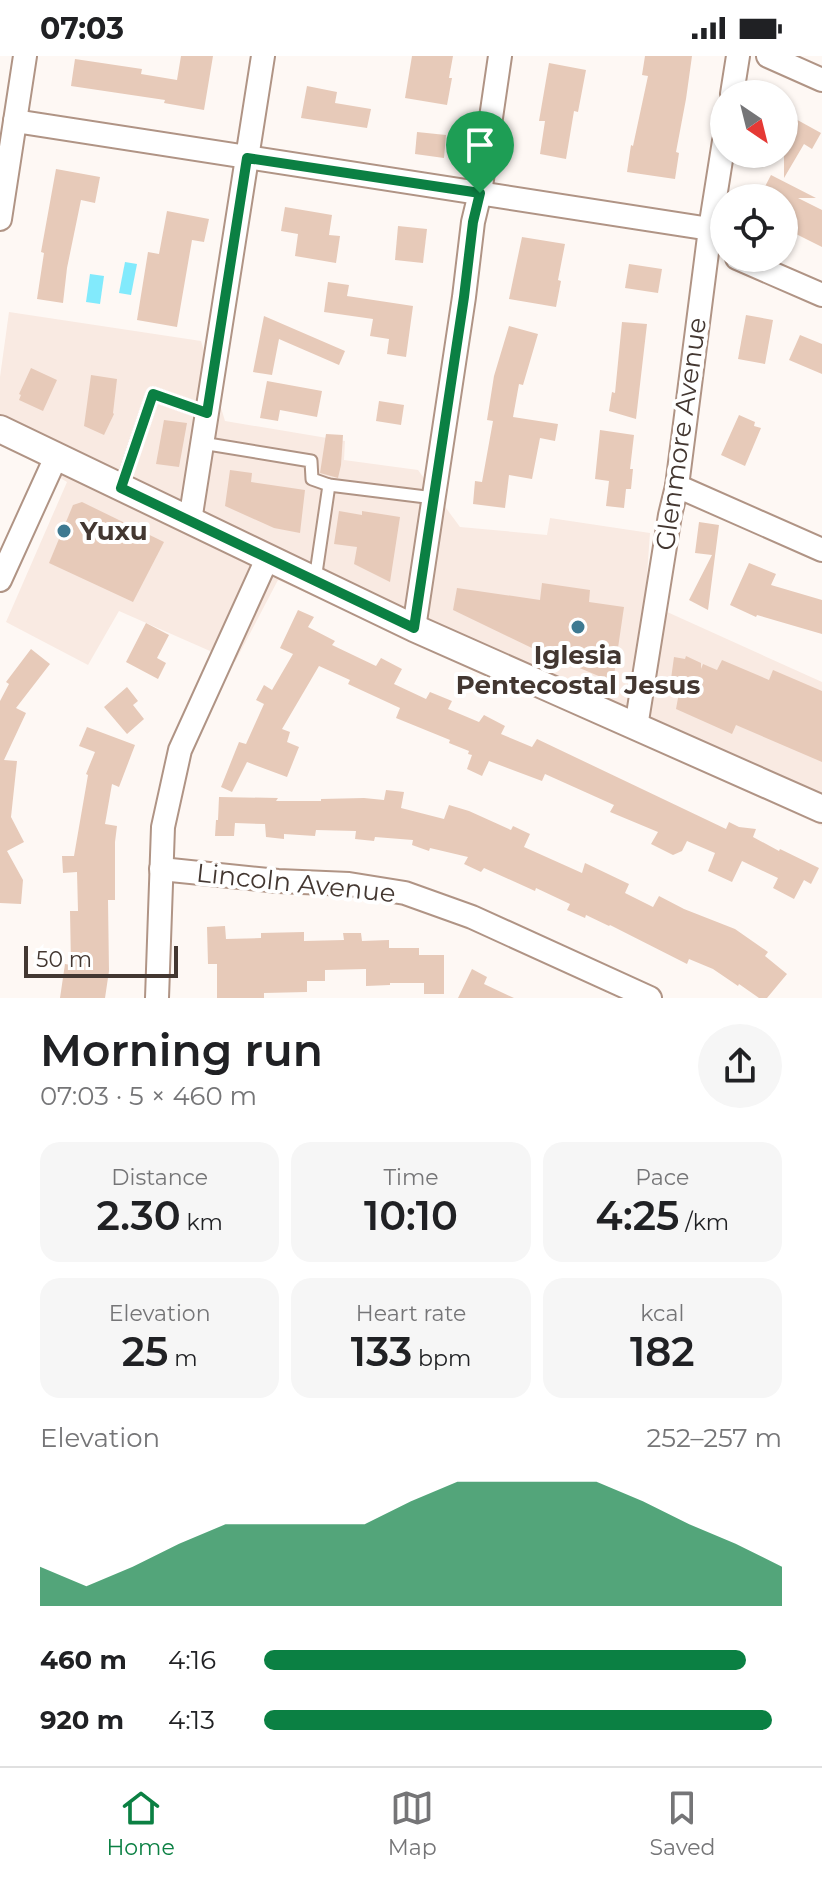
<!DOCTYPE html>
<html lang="en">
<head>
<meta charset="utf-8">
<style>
	:root { --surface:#fff; --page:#f6f6f6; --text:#202124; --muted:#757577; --line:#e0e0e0; --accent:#0b8043 }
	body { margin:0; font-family:Montserrat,sans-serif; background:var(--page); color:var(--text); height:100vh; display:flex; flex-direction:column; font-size:30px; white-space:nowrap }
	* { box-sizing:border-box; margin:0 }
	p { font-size:26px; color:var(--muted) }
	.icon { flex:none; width:44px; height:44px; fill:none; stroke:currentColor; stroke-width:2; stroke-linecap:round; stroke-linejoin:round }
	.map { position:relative; height:942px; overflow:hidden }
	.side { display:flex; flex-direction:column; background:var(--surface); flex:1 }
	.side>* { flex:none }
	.needle { width:52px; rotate:145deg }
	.controls { position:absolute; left:710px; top:24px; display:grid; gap:16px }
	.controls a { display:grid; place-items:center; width:88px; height:88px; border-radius:50%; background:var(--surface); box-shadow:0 2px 6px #0004; font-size:40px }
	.scale { position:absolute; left:24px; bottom:20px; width:154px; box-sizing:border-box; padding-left:8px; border:4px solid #433731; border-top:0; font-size:22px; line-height:28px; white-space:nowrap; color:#433731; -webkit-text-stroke:6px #fff; paint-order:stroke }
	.pin { position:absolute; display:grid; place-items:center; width:68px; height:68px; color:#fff; margin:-82px -34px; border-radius:50% 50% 50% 0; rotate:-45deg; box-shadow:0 0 8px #0007 }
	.pin .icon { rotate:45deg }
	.round { display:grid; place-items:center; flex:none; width:84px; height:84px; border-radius:42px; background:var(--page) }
	.summary { display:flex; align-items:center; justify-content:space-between; height:136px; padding:0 40px }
	h1 { font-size:44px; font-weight:600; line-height:60px }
	.metrics { display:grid; grid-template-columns:repeat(3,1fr); gap:12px; height:136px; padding:8px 40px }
	.metrics div { display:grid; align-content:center; border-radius:20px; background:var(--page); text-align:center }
	.metrics b { font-size:40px; font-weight:600 }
	.metrics small { font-size:22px; font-weight:400 }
	.metrics p { font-size:22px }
	.chart { height:224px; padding:16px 40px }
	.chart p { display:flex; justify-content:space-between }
	.chart svg { width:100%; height:144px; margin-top:8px; fill:var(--accent); opacity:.7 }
	ul { padding:0 40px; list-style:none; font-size:26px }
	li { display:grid; grid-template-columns:128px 96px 1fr; align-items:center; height:60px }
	li i { height:20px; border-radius:10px; background:var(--accent) }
	.status { display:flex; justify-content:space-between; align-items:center; height:56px; padding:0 40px; background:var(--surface); direction:ltr }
	.status svg { height:22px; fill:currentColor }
	.dock { display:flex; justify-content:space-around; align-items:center; height:112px; border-top:2px solid var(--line); background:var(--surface); font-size:22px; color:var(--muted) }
	.dock a { display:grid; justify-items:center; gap:4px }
	.dock .selected { color:var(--accent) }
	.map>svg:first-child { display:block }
	.built { fill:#f9eae2 }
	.water { fill:#82eafc }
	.building { fill:#e7cab9 }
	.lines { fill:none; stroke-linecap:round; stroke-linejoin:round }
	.service-casing { stroke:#b09485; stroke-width:15 }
	.minor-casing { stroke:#b09485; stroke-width:26 }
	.tertiary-casing { stroke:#b09485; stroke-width:30 }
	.service { stroke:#fff; stroke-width:11 }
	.minor { stroke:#fff; stroke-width:22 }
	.tertiary { stroke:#fff; stroke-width:26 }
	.route-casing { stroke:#fff; stroke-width:16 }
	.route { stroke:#0b8043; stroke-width:10 }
	.poi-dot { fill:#3e7991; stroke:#fff; stroke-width:3 }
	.labels { text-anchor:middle; stroke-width:8; stroke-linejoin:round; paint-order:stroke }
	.street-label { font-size:26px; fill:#433731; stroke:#fff }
	.poi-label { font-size:26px; font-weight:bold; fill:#433731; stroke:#fff; text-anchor:start }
</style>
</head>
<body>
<div class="status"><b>07:03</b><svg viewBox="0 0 49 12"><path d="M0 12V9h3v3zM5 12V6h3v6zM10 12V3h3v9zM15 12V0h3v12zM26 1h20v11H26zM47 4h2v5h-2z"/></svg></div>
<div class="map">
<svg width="822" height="942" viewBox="0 0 822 942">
	<rect width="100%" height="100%" fill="#fef8f4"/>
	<!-- built -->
	<path class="built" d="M 9,256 L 201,285 L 225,365 L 345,385 L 344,404 L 418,414 L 460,471 L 547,479 L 550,462 L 650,477 L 645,546 L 822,626 L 822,770 L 278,524 L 235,606 L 119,555 L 88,609 L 6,566 L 67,426 L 0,386 L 0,321 Z"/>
	<!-- water -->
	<g class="water">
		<path d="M 125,206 L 137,208 L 131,239 L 119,237 Z"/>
		<path d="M 90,218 L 104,220 L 100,248 L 86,246 Z"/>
	</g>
	<!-- building -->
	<g class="building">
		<path d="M 181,0 L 213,0 L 204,54 L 164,47 L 165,44 L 71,30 L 75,3 L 142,13 L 141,18 L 177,24 Z"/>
		<path d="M 412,0 L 453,0 L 449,22 L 452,22 L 447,49 L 405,42 Z"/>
		<path d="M 645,0 L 692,0 L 686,43 L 676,96 L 679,97 L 675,123 L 627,116 L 631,89 L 633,90 L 648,20 L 642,19 Z"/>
		<path d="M 549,7 L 586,14 L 578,56 L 574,55 L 566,103 L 540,98 L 545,65 L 539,65 Z"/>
		<path d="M 307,30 L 337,36 L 335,47 L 371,53 L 367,72 L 301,62 Z"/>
		<path d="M 792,61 L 821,77 L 812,93 L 804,88 L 784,122 L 784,74 Z"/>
		<path d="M 417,76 L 446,79 L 444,102 L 415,98 Z"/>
		<path d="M 56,113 L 100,121 L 95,147 L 81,144 L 67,212 L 63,247 L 37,243 L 44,197 L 41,196 Z"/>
		<path d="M 771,119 L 816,142 L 798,142 L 822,154 L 822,191 L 784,172 L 784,142 L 759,142 Z"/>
		<path d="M 285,151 L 332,159 L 329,179 L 340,180 L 336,207 L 295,200 L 298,178 L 281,175 Z"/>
		<path d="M 167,155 L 209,163 L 204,186 L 192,184 L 177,271 L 137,264 L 148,196 L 159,198 Z"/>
		<path d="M 398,170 L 427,173 L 423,207 L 395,204 Z"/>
		<path d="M 522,181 L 565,188 L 558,224 L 561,225 L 556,251 L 509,243 Z"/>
		<path d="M 629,208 L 662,213 L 658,237 L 625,232 Z"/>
		<path d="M 328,226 L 349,229 L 347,240 L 413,250 L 406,301 L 387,298 L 389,283 L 370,280 L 373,263 L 324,256 Z"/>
		<path d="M 746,259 L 773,264 L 765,308 L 738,303 Z"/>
		<path d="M 264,260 L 345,295 L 339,309 L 279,283 L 272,319 L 253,316 Z"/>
		<path d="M 622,266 L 647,268 L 636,363 L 609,355 L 612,336 L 615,337 Z"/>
		<path d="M 509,270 L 538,278 L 523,329 L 519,328 L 513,361 L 558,368 L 555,385 L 540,382 L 532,423 L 509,419 L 505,452 L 473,448 L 475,425 L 482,426 L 493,365 L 487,364 L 494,320 Z"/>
		<path d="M 800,279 L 822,288 L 822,318 L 789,304 Z"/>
		<path d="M 31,312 L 57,324 L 43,355 L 19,344 L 21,339 L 19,338 Z"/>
		<path d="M 91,319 L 117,323 L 113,357 L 114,358 L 104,379 L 84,370 Z"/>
		<path d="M 267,325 L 322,335 L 317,361 L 280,354 L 278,365 L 260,362 Z"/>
		<path d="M 379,345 L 404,349 L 401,369 L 376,365 Z"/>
		<path d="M 739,359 L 755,366 L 754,370 L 761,372 L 745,410 L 721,399 Z"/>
		<path d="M 164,364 L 187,367 L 179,411 L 156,408 Z"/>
		<path d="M 600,374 L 634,379 L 630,413 L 633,413 L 631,433 L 626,433 L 624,452 L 606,450 L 609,425 L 595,423 Z"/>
		<path d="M 326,378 L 343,379 L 341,409 L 338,422 L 320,417 Z"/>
		<path d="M 230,414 L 252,417 L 251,426 L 305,434 L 300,477 L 274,472 L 225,450 Z"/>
		<path d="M 82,446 L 164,486 L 133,546 L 49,507 L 73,449 Z"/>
		<path d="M 339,455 L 362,459 L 362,455 L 400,461 L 390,526 L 354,508 L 357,491 L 334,488 Z"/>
		<path d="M 699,466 L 719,469 L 708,554 L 689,544 L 712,499 L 695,497 Z"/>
		<path d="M 749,507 L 776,518 L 771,529 L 822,544 L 822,578 L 757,559 L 756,561 L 730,549 Z"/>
		<path d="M 542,527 L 590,534 L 589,546 L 624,551 L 613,626 L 534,593 L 453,554 L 457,532 L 540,544 Z"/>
		<path d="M 298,554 L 314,561 L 308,571 L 335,585 L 332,589 L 376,610 L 381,602 L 402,613 L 394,628 L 426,643 L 430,636 L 452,645 L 448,653 L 479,666 L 484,659 L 505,670 L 501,678 L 532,691 L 537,683 L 726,773 L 729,766 L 739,771 L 756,773 L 753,781 L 779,795 L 780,793 L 819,812 L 811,828 L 804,824 L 794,843 L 773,832 L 778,822 L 742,805 L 732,826 L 708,815 L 715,797 L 687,785 L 682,795 L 673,799 L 651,788 L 658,776 L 610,756 L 614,749 L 545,718 L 542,725 L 489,705 L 482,720 L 467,713 L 472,699 L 468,698 L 469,695 L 449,687 L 450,684 L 396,662 L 400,652 L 348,628 L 350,624 L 319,610 L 282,673 L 290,676 L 287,686 L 299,691 L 287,721 L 247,706 L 232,736 L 221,731 L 239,686 L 246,688 L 264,648 L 256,644 L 264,629 L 272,634 L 293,598 L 280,592 Z"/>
		<path d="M 146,567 L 169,579 L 157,602 L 166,607 L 158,623 L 126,606 Z"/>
		<path d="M 31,593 L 50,608 L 16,652 L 26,657 L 4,704 L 17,705 L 11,761 L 24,786 L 7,795 L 23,824 L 21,848 L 0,847 L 0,645 L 9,628 L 6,626 Z"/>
		<path d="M 686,600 L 701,607 L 701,613 L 703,608 L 717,614 L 722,604 L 769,624 L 773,614 L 822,635 L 822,706 L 736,669 L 732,678 L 676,653 L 680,631 L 670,630 L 674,601 L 685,603 Z"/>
		<path d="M 127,631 L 138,645 L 133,649 L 144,663 L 127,678 L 104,651 Z"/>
		<path d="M 87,671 L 135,689 L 119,731 L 112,728 L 105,768 L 117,770 L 115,786 L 115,844 L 108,844 L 109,915 L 105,942 L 60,942 L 65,908 L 71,909 L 70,855 L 78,855 L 77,816 L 63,817 L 62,800 L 74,800 L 88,719 L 86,718 L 95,696 L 79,690 Z"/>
		<path d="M 386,734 L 404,736 L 401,752 L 444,763 L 449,749 L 469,755 L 511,774 L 513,770 L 530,778 L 524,791 L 582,817 L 585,807 L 629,828 L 625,837 L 653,851 L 659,840 L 684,853 L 735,873 L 768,896 L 765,900 L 787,918 L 767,942 L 759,942 L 739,928 L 738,930 L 713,913 L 689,903 L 687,908 L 610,869 L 609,870 L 586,859 L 585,862 L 567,854 L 570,848 L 536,832 L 535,835 L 484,812 L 481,816 L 464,808 L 468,801 L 430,792 L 429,795 L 412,789 L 413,784 L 375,781 L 374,785 L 355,783 L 356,775 L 316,774 L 315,780 L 284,778 L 284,783 L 266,781 L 265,768 L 235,767 L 234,780 L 215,780 L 216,764 L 218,764 L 219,741 L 278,742 L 276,745 L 321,745 L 321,743 L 364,742 L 384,744 Z"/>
		<path d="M 225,870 L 226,883 L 261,882 L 261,877 L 304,876 L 304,885 L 344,884 L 343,877 L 361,877 L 362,885 L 389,884 L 389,892 L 419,892 L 419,899 L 444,899 L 444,938 L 424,938 L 424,927 L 390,927 L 390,929 L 366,930 L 366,913 L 325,914 L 325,925 L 307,925 L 307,936 L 264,937 L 264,942 L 217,942 L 217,908 L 208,908 L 207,871 Z"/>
		<path d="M 472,913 L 487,921 L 484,928 L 514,942 L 458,942 Z"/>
	</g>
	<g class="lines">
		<!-- service casing -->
		<g class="service-casing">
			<g id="service">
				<path d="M 202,387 L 311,405 L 312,423 L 329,429 L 434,442"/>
				<path d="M 121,431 L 153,338 L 207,357"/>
				<path d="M 315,524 L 329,429"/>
			</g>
		</g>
		<!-- minor casing -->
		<g class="minor-casing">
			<g id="minor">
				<path d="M 768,0 L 822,24"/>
				<path d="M 732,38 L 738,0"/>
				<path d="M 15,65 L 710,173"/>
				<path d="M 0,163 L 25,0"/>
				<path d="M 737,202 L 822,239"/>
				<path d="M 677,430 L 822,494"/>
				<path d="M 190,465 L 263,0"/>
				<path d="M 0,524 L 56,401"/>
				<path d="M 414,572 L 464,241 L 473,166 L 480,137 L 500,0"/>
				<path d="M 636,671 L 670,459 L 677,430 L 710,173 L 724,85"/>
				<path d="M 161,813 L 278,825 L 349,828 L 405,837 L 472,861 L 650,942"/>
				<path d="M 157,942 L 163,771 L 180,694 L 267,503"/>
			</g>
		</g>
		<!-- tertiary casing -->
		<g class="tertiary-casing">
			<path id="tertiary" d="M 0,373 L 414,572 L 822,753"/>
		</g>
		<!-- service -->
		<use href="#service" class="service"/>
		<!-- minor -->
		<use href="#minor" class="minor"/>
		<!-- tertiary -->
		<use href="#tertiary" class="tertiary"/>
	</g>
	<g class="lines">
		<!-- route casing -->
		<g class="route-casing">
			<path id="route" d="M 247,102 L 480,137 L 473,166 L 464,241 L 414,572 L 121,432 L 153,338 L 207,357 Z"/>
		</g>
		<!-- route -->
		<use href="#route" class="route"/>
	</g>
	<!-- markers -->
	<g class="poi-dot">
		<circle cx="64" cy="475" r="8"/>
		<circle cx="578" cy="571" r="8"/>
	</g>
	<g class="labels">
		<!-- street labels -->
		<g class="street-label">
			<text transform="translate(681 378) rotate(-82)" y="9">Glenmore Avenue</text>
			<text transform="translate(296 827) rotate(6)" y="9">Lincoln Avenue</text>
		</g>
		<!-- poi labels -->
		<g class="poi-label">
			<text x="80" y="484">Yuxu</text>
			<text x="578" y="608" text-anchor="middle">Iglesia<tspan x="578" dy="30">Pentecostal Jesus</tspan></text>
		</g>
	</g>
</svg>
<div class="controls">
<a><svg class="needle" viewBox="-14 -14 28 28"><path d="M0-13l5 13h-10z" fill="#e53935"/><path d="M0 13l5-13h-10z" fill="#757577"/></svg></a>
<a><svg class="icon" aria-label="locate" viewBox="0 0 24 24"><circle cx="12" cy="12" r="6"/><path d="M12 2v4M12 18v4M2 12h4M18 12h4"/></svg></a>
</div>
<div class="scale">50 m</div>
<div class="pin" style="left:480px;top:137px;background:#1e9e55"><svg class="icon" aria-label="arrive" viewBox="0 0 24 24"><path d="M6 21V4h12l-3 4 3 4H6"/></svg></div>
</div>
<section class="side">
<div class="summary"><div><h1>Morning run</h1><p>07:03 · 5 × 460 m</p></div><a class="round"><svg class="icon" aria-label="share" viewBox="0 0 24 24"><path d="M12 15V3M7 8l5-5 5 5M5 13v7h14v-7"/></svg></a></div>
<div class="metrics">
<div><p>Distance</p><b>2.30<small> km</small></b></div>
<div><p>Time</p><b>10:10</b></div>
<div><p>Pace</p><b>4:25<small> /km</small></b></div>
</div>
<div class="metrics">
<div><p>Elevation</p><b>25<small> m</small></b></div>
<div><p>Heart rate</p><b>133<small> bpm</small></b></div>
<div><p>kcal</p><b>182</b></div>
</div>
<div class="chart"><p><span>Elevation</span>252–257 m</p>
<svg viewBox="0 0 160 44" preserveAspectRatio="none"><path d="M0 44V32L10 38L20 32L30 25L40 19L50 19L60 19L70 19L80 12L90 6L100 6L110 6L120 6L130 12L140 19L150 25L160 32V44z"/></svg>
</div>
<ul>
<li><b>460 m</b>4:16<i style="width:93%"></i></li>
<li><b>920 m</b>4:13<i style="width:98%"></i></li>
</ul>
</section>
<nav class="dock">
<a class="selected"><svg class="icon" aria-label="home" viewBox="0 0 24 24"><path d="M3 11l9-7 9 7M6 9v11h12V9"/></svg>Home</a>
<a><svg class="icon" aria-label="map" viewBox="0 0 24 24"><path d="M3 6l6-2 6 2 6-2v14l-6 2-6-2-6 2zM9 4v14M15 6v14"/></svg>Map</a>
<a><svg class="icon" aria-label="saved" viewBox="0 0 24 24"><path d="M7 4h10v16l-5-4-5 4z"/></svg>Saved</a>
</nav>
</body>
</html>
